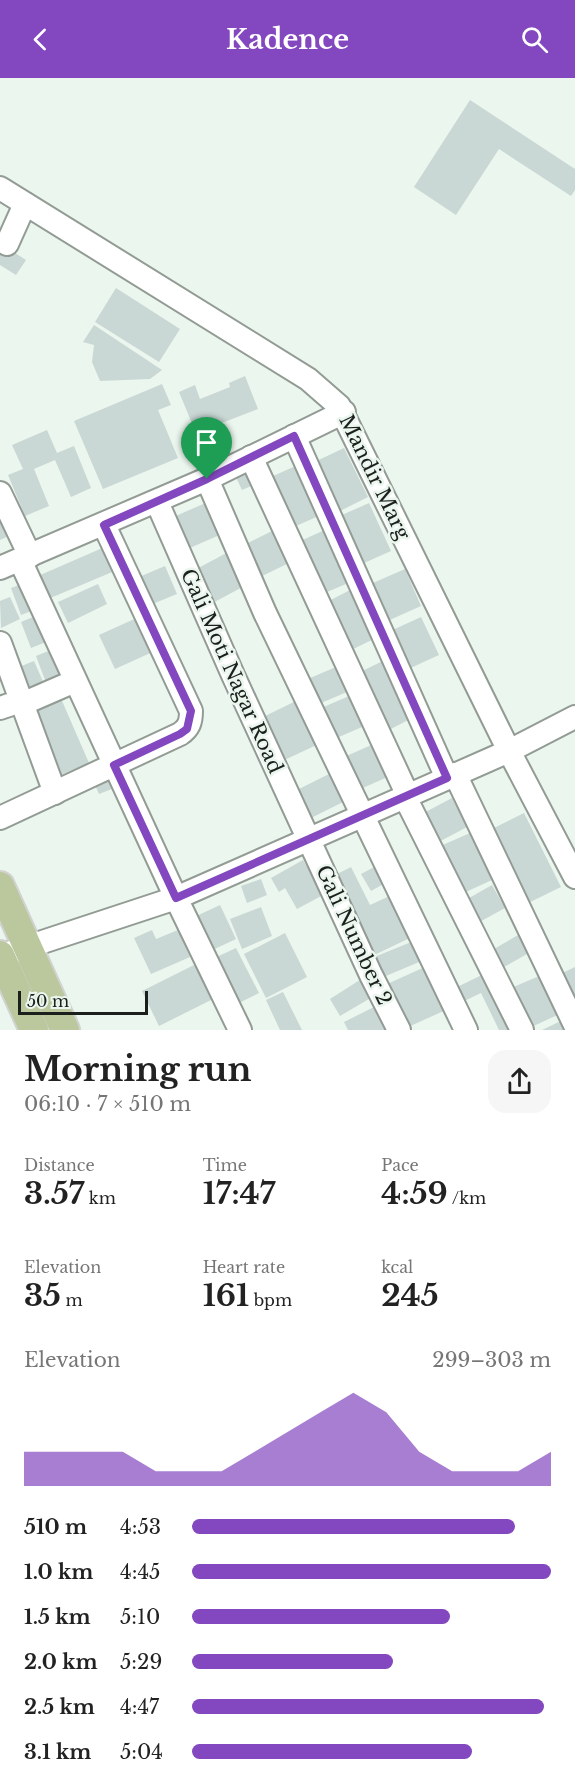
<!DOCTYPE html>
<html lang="en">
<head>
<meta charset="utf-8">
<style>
	:root { --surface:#fff; --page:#f6f6f6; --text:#222; --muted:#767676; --accent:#8348bf }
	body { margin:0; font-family:"Libre Baskerville",serif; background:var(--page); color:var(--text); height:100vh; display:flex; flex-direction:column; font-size:22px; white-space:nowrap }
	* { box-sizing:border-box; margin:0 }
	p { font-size:20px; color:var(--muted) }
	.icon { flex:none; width:33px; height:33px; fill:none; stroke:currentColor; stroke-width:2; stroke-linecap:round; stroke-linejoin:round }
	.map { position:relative; height:952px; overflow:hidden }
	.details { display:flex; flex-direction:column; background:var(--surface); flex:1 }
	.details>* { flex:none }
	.scale { position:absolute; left:18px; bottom:15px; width:130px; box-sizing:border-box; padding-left:6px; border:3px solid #1c201d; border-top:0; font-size:16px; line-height:21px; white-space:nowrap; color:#1c201d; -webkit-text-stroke:4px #ebf6ee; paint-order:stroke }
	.pin { position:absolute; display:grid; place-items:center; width:51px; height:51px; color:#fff; margin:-62px -26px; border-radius:50% 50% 50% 0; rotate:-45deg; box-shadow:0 0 6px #0007 }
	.pin .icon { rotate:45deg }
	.round { display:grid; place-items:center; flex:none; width:63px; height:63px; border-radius:18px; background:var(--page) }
	.headline { display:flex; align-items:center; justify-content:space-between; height:102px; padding:0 24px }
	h1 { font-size:33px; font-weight:800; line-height:45px }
	.metrics { display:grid; grid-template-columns:repeat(3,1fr); gap:9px; height:102px; padding:6px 24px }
	.metrics div { display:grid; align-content:center }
	.metrics b { font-size:30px; font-weight:800 }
	.metrics small { font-size:16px; font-weight:400 }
	.metrics p { font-size:16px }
	.chart { height:168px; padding:12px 24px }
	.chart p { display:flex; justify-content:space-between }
	.chart svg { width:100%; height:108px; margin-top:6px; fill:var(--accent); opacity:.7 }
	ul { padding:0 24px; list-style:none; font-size:20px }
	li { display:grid; grid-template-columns:96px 72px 1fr; align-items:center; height:45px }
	li i { height:15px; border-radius:8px; background:var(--accent) }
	header { display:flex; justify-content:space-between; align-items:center; height:78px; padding:0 24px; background:var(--accent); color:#fff; font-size:27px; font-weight:800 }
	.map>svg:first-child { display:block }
	.building { fill:#c9d7d5 }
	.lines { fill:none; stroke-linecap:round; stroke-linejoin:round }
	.minor-casing { stroke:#929b94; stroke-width:26 }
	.major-casing { stroke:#d2d2d2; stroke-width:32 }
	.minor { stroke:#fff; stroke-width:22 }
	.major { stroke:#bbc89e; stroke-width:28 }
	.route-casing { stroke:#fff; stroke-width:12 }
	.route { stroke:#8348bf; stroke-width:8 }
	.labels { text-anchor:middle; stroke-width:5; stroke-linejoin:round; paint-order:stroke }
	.street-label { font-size:20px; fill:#1c201d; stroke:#ebf6ee }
</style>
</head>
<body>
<header><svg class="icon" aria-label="back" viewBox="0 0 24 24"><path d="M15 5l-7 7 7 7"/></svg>Kadence<svg class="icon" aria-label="search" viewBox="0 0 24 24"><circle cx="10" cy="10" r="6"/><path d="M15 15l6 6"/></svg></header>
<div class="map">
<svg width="575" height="952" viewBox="0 0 575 952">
	<rect width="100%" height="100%" fill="#ebf6ee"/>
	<!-- building -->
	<g class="building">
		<path d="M 470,22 L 575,91 L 575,112 L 571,118 L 499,71 L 456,137 L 414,109 Z"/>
		<path d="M 0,156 L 1,166 L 26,182 L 16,197 L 0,187 Z"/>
		<path d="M 116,210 L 180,251 L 159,284 L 95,244 Z"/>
		<path d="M 94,247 L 162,292 L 150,301 L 100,303 L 92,284 L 94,267 L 83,264 Z"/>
		<path d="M 245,298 L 258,331 L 196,355 L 179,314 L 195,307 L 200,321 L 230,309 L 229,305 Z"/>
		<path d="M 162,306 L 171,327 L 158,332 L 178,380 L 103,411 L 74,343 Z"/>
		<path d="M 47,352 L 57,375 L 74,368 L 91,410 L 71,419 L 55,382 L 34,391 L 49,428 L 25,438 L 8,397 L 23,391 L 12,367 Z"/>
		<path d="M 344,370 L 368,419 L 332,437 L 308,387 Z"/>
		<path d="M 253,386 L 261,404 L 242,412 L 234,395 Z"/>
		<path d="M 298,387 L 321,437 L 287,452 L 264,402 Z"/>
		<path d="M 210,423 L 224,455 L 183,473 L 169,441 Z"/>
		<path d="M 369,425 L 391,473 L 355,489 L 333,441 Z"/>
		<path d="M 0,426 L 13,456 L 0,462 Z"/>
		<path d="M 329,450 L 353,503 L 320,517 L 296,465 Z"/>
		<path d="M 276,451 L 293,483 L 254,502 L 238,470 Z"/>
		<path d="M 107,468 L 117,492 L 48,521 L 38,498 Z"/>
		<path d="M 232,472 L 250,505 L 207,528 L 189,495 Z"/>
		<path d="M 165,488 L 177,516 L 150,527 L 139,499 Z"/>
		<path d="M 405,491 L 421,528 L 383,545 L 366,508 Z"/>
		<path d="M 27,504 L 37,531 L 21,537 L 11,510 Z"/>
		<path d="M 98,506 L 107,526 L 68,545 L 58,524 Z"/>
		<path d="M 352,511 L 376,560 L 347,574 L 323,526 Z"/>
		<path d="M 10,519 L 20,541 L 1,550 L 0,523 Z"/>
		<path d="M 40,536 L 51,562 L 31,570 L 21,544 Z"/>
		<path d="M 141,538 L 157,572 L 115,591 L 99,557 Z"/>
		<path d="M 421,539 L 439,577 L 404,593 L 386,555 Z"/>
		<path d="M 56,570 L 68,602 L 48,610 L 36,578 Z"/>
		<path d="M 389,580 L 418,637 L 383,655 L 354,597 Z"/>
		<path d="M 34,583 L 45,608 L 24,616 L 14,591 Z"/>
		<path d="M 336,589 L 347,614 L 314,628 L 303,603 Z"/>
		<path d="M 356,615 L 369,646 L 332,662 L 319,631 Z"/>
		<path d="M 59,616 L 89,685 L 60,697 L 31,628 Z"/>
		<path d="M 302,620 L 323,664 L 278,685 L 257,642 Z"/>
		<path d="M 378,664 L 392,697 L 356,713 L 342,680 Z"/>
		<path d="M 333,694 L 347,722 L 303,744 L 289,716 Z"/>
		<path d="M 118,700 L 122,707 L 99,716 L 95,707 Z"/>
		<path d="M 452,720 L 467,749 L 433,767 L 418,738 Z"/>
		<path d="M 524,735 L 561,809 L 520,829 L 484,755 Z"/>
		<path d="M 470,755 L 492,802 L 457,818 L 436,770 Z"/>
		<path d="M 303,782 L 323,817 L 297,831 L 285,810 L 279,814 L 271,800 Z"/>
		<path d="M 380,786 L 389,803 L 371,813 L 361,796 Z"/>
		<path d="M 351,789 L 370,827 L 394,816 L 414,858 L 368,880 L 329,800 Z"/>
		<path d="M 261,801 L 267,817 L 247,825 L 241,808 Z"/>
		<path d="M 492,807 L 505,830 L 474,847 L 462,824 Z"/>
		<path d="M 220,827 L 236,861 L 206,875 L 190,841 Z"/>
		<path d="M 261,829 L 272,858 L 242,871 L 230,841 Z"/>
		<path d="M 152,852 L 156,861 L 178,852 L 190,879 L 151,896 L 134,860 Z"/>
		<path d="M 525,853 L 536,871 L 504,889 L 494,871 Z"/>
		<path d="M 285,855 L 307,899 L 266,920 L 244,876 Z"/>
		<path d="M 416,862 L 424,882 L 381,900 L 372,880 Z"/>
		<path d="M 236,870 L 259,915 L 231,929 L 208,883 Z"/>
		<path d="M 196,886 L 213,921 L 159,948 L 142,913 Z"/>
		<path d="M 427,888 L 448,931 L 406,950 L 385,907 Z"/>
		<path d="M 575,889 L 575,927 L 554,899 Z"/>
		<path d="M 488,894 L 517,952 L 499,952 L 481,915 L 458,926 L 451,912 Z"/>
		<path d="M 544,896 L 562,935 L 529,950 L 511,910 Z"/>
		<path d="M 363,900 L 374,918 L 340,938 L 330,921 Z"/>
		<path d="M 283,914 L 302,952 L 280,952 L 266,922 Z"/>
		<path d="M 376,928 L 389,952 L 348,952 L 344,944 Z"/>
		<path d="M 563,942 L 569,952 L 542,952 Z"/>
	</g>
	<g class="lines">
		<!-- minor casing -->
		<g class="minor-casing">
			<g id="minor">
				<path d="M 0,110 L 308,301 L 339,328 L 509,673 L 575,799"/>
				<path d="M 7,166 L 25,126"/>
				<path d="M 294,358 L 447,700"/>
				<path d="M 251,379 L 408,718"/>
				<path d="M 207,401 L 265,535 L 466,952"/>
				<path d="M 0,415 L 30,478"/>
				<path d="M 157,424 L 233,597 L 371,897 L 399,952"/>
				<path d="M 20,482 L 176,820 L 240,952"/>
				<path d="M 0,490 L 207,401 L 344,334"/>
				<path d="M 0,565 L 55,715"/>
				<path d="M 22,626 L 75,603"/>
				<path d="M 0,630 L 9,627"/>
				<path d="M 455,696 L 575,947"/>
				<path d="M 405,719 L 522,952"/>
				<path d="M 0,740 L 180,656 C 189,650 191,644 191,633 L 104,447"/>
				<path d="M 12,874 L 176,820 L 509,673 L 575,639"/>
			</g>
		</g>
		<!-- major casing -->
		<g class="major-casing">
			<g id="major">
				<path d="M 0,808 L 65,952"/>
				<path d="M 0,877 L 34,952"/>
			</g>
		</g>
		<!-- minor -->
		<use href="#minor" class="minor"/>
		<!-- major -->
		<use href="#major" class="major"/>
	</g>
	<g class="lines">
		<!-- route casing -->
		<g class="route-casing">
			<path id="route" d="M 294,358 L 447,700 L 176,820 L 114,687 L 180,656 L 187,651 L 191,633 L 104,447 L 207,401 Z"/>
		</g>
		<!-- route -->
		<use href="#route" class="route"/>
	</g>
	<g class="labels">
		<!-- street labels -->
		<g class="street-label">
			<text transform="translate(375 399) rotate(64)" y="7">Mandir Marg</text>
			<text transform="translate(232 593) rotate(66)" y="7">Gali Moti Nagar Road</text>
			<text transform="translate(354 857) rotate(65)" y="7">Gali Number 2</text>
		</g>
	</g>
</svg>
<div class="scale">50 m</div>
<div class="pin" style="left:207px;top:401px;background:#1e9e55"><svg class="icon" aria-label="arrive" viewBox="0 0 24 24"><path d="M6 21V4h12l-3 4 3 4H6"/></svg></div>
</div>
<section class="details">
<div class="headline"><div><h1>Morning run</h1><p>06:10 · 7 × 510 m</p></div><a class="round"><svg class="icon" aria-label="share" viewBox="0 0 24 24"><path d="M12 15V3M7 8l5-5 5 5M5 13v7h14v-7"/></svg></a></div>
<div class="metrics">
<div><p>Distance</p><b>3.57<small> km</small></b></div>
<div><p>Time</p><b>17:47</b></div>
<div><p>Pace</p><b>4:59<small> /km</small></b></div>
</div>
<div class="metrics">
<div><p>Elevation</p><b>35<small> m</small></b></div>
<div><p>Heart rate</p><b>161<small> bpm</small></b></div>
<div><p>kcal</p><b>245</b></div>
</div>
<div class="chart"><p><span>Elevation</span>299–303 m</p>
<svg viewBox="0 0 160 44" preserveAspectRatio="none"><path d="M0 44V30L10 30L20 30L30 30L40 38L50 38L60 38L70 30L80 22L90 14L100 6L110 14L120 30L130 38L140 38L150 38L160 30V44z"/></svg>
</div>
<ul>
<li><b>510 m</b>4:53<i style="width:90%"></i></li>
<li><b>1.0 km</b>4:45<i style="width:100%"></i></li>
<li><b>1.5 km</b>5:10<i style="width:72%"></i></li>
<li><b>2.0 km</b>5:29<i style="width:56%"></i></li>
<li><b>2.5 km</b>4:47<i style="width:98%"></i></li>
<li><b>3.1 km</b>5:04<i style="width:78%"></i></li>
</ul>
</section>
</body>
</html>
